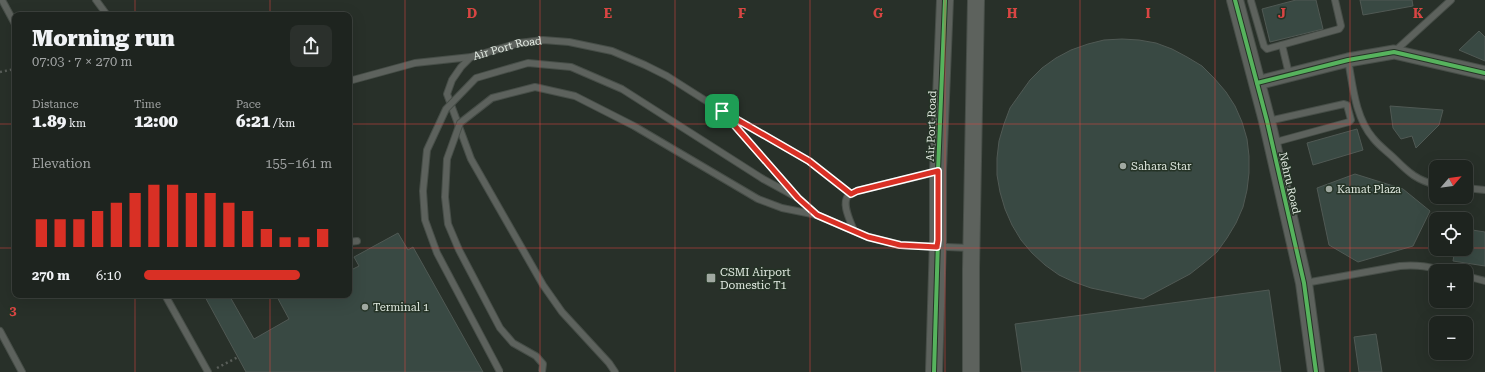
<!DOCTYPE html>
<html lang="en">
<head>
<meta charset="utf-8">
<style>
	:root { --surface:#1e241f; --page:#2b302c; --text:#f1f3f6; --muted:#a1a4a4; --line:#3c413d; --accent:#d93025 }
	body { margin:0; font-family:"Roboto Serif",serif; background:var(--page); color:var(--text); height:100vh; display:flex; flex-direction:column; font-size:15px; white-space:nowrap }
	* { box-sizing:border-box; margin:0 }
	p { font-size:13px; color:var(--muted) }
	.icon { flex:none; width:22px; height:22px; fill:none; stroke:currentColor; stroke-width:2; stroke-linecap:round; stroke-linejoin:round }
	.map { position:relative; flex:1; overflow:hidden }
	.sheet { position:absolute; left:12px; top:12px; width:340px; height:286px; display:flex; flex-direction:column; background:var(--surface); border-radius:8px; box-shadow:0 4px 16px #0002,0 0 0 1px var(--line) }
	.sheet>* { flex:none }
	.needle { width:26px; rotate:62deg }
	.fabs { position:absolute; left:1429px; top:160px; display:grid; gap:8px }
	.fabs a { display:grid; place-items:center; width:44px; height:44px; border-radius:8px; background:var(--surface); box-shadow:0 4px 16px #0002,0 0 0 1px var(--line); font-size:20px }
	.pin { position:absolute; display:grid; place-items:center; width:34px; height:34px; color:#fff; margin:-17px; border-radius:8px; box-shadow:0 2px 6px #0006 }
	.round { display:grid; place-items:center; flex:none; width:42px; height:42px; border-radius:8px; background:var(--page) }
	.headline { display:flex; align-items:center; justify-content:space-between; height:68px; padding:0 20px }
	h1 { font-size:22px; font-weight:800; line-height:30px }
	.metrics { display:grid; grid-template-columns:repeat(3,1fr); gap:6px; height:68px; padding:4px 20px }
	.metrics div { display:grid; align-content:center }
	.metrics b { font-size:17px; font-weight:800 }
	.metrics small { font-size:11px; font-weight:400 }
	.metrics p { font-size:11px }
	.chart { height:112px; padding:8px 20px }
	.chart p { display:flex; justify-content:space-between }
	.chart svg { width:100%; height:72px; margin-top:4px; stroke:var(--accent); stroke-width:6 }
	ul { padding:0 20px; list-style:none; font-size:13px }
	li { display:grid; grid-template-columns:64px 48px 1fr; align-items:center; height:30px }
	li i { height:10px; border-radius:5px; background:var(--accent) }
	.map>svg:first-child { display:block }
	.building { fill:#394943; stroke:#505954 }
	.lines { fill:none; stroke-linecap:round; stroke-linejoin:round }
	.service-casing { stroke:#474e48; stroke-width:8 }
	.minor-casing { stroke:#474e48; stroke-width:15 }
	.tertiary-casing { stroke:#474e48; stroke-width:18 }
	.path { stroke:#595e59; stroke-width:2.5; stroke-dasharray:2 3; stroke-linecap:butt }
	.service { stroke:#5d625d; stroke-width:6 }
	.minor { stroke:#5d625d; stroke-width:13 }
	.tertiary { stroke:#5d625d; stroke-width:16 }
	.service-bridge-casing { stroke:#474e48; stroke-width:8; stroke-linecap:butt }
	.service-bridge { stroke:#5d625d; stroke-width:6 }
	.cycleway-casing { stroke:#253326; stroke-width:6 }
	.cycleway { stroke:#56b35d; stroke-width:4 }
	.route-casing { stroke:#fff; stroke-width:8 }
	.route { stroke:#d93025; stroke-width:5 }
	.grid { fill:none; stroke:#d84544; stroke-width:1; stroke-opacity:0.55 }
	.poi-dot { fill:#a0a9a1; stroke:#253326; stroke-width:1.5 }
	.labels { text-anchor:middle; stroke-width:3; stroke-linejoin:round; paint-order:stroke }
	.street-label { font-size:11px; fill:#e1eae1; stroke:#253326 }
	.poi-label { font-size:11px; fill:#e1eae1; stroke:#253326; text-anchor:start }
	.grid-label { font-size:13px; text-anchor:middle; font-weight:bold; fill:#d84544; stroke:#253326; stroke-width:3; stroke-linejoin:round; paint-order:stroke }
</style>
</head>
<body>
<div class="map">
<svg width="1485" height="372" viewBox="0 0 1485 372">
	<rect width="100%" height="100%" fill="#283029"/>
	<!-- building -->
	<g class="building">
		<path d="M 1296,0 L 1316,0 L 1323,29 L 1270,42 L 1262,9 Z"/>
		<path d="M 1360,0 L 1412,0 L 1413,6 L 1363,15 Z"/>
		<path d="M 1479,31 L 1485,37 L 1485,61 L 1459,50 Z"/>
		<path d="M 1122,39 L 1139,40 L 1156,43 L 1172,49 L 1187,57 L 1202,66 L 1214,78 L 1226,92 L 1235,106 L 1242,122 L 1247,139 L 1249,156 L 1249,173 L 1247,190 L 1243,207 L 1236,223 L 1227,238 L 1217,252 L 1204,263 L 1190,274 L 1143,299 L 1091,288 L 1074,282 L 1059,275 L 1045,265 L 1032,253 L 1021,240 L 1012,225 L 1005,209 L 1000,192 L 997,175 L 997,158 L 999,141 L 1004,124 L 1010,108 L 1030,80 L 1042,68 L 1056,58 L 1071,50 L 1088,44 L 1104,40 Z"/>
		<path d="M 1390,106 L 1443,110 L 1439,125 L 1416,148 L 1412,136 L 1401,139 L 1393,128 Z"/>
		<path d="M 1357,129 L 1363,150 L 1313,165 L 1307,143 Z"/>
		<path d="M 1355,174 L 1403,189 L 1430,211 L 1413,246 L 1358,262 L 1329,245 L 1317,188 Z"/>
		<path d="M 1466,229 L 1485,232 L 1485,266 L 1453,261 L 1455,249 L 1466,249 Z"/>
		<path d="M 398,233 L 408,250 L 413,247 L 483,372 L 246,372 L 204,295 L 229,295 L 254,339 L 289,319 L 276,295 L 349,295 L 349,271 L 359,266 L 354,257 Z"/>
		<path d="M 1269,290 L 1281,372 L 1022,372 L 1015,324 Z"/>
		<path d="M 1376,334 L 1382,372 L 1359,372 L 1354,337 Z"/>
	</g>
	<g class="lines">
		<!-- service casing -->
		<g class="service-casing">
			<g id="service">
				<path d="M 2,0 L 15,24"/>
				<path d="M 96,0 L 107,15"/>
				<path d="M 1251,1 L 1264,46 L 1267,49 L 1339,29 L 1341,26 L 1335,0"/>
				<path d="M 1282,45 L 1289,74"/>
				<path d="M 1394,52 L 1451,0"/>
				<path d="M 1348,60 C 1353,86 1355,117 1373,138 C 1379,146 1388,152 1395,159 C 1409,173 1417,180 1436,185"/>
				<path d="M 349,81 L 415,63 L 471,57"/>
				<path d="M 726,115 L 798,198"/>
				<path d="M 1268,121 L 1344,104 L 1347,105 L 1351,120 L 1349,122 L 1272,143"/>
				<path d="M 763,179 L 798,198 L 816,214"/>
				<path d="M 1466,188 L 1485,190"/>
				<path d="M 758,199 L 782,208 L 817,215 L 868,237 L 900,245 L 970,248"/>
				<path d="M 854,231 C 851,222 841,204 848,196 C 851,194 854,193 857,191 L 936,172"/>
				<path d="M 349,242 L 357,241"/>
				<path d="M 1466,276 L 1485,281"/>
				<path d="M 1305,283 L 1400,266 C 1417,264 1430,267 1446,271"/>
				<path d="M 165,295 L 208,372"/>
				<path d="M 0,331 L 22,372"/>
				<path id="s1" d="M 615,372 L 609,363 L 562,312 L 543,285 L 471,159 L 447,94 L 452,80 L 461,67 L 471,57 L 519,43 L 543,40 L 569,42 L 612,51 L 645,65 L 667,76 L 722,111 L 809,161 L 851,194"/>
			</g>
		</g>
		<!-- minor casing -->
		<g class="minor-casing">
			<path id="minor" d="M 1257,83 L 1348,60 L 1394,52 L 1485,73"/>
		</g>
		<!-- tertiary casing -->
		<g class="tertiary-casing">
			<g id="tertiary">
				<path d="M 1235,0 L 1267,121 L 1304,283 L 1316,372"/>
				<path d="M 934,372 L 938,240 L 938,171 L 945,0"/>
				<path d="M 971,372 L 971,269 L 976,0"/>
			</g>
		</g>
		<!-- path -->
		<g class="path">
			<path d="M 0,72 L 15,69"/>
			<path d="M 217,368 L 238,357"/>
		</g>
		<!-- service -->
		<use href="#service" class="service"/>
		<!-- minor -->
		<use href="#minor" class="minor"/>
		<!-- tertiary -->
		<use href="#tertiary" class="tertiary"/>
		<!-- service-bridge casing -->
		<g class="service-bridge-casing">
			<g id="service-bridge">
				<path d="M 500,372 L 437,253 L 425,220 L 423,191 L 427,150 L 446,109 L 476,78 L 528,63 L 571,67 L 622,89 L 763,179"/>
				<path d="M 542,372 L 543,364 L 536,356 L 513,343 L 500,328 L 459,250 L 448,224 L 445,197 L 447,159 L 460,123 L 492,98 L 535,87 L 575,96 L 634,126 L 758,199"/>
			</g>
		</g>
		<!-- service-bridge -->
		<use href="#service-bridge" class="service-bridge"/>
		<!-- cycleway casing -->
		<g class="cycleway-casing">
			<g id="cycleway">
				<path d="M 1235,0 L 1267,121 L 1304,283 L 1316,372"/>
				<path d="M 1257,83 L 1348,60 L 1394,52 L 1485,73"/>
				<path d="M 934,372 L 938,240 L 938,171 L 945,0"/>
			</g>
		</g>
		<!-- cycleway -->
		<use href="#cycleway" class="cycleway"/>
	</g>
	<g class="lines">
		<!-- route casing -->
		<g class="route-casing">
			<path id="route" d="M 722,111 L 809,161 L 851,194 L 857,191 L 938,171 L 938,240 L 937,247 L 900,245 L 868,237 L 817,215 L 798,198 Z"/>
		</g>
		<!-- route -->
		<use href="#route" class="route"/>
	</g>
	<!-- grid -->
	<path class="grid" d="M 135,0 L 135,15M 270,0 L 270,15M 405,0 L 405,372M 540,0 L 540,372M 675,0 L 675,372M 810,0 L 810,372M 945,0 L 945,372M 1080,0 L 1080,372M 1215,0 L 1215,372M 1350,0 L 1350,372M 0,124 L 15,124M 349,124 L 1485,124M 0,248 L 15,248M 349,248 L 1436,248M 1466,248 L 1485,248M 135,295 L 135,372M 270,295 L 270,372"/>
	<!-- markers -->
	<g class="poi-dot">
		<circle cx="1123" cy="166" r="4"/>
		<circle cx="1329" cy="189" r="4"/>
		<rect x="706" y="273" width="10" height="10" rx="2"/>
		<circle cx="365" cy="307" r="4"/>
	</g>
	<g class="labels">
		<!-- street labels -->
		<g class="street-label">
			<text dy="4" stroke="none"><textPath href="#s1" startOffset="410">Air Port Road</textPath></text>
			<text transform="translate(931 126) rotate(-88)" y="4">Air Port Road</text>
			<text transform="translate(1290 183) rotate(77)" y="4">Nehru Road</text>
		</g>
		<!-- poi labels -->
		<g class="poi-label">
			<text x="1131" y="170">Sahara Star</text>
			<text x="1337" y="193">Kamat Plaza</text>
			<text x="720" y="276">CSMI Airport<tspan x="720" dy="13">Domestic T1</tspan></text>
			<text x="373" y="311">Terminal 1</text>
		</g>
	</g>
	<g class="grid-label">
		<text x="472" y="18">D</text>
		<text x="608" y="18">E</text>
		<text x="742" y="18">F</text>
		<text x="878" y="18">G</text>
		<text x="1012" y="18">H</text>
		<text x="1148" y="18">I</text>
		<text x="1282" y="18">J</text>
		<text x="1418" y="18">K</text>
		<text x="13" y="315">3</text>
	</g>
</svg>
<div class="fabs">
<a><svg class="needle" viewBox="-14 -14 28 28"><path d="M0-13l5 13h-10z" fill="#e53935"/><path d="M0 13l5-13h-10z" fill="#a1a4a4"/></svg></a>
<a><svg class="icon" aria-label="locate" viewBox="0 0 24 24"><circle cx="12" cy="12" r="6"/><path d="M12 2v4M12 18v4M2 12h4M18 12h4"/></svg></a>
<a>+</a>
<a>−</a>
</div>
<div class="pin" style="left:722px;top:111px;background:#1e9e55"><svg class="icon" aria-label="arrive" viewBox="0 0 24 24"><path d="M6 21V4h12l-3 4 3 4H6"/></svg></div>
<section class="sheet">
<div class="headline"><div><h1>Morning run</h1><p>07:03 · 7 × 270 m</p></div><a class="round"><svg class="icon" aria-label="share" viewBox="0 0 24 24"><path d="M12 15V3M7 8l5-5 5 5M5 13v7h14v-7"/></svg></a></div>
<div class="metrics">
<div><p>Distance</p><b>1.89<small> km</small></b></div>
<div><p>Time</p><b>12:00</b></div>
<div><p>Pace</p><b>6:21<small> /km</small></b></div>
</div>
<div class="chart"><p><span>Elevation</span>155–161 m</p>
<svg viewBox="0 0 160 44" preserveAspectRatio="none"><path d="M5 44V27M15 44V27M25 44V27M35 44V22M45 44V17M55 44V11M65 44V6M75 44V6M85 44V11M95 44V11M105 44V17M115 44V22M125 44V33M135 44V38M145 44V38M155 44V33"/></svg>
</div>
<ul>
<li><b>270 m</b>6:10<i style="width:83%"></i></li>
</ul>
</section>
</div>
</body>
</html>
